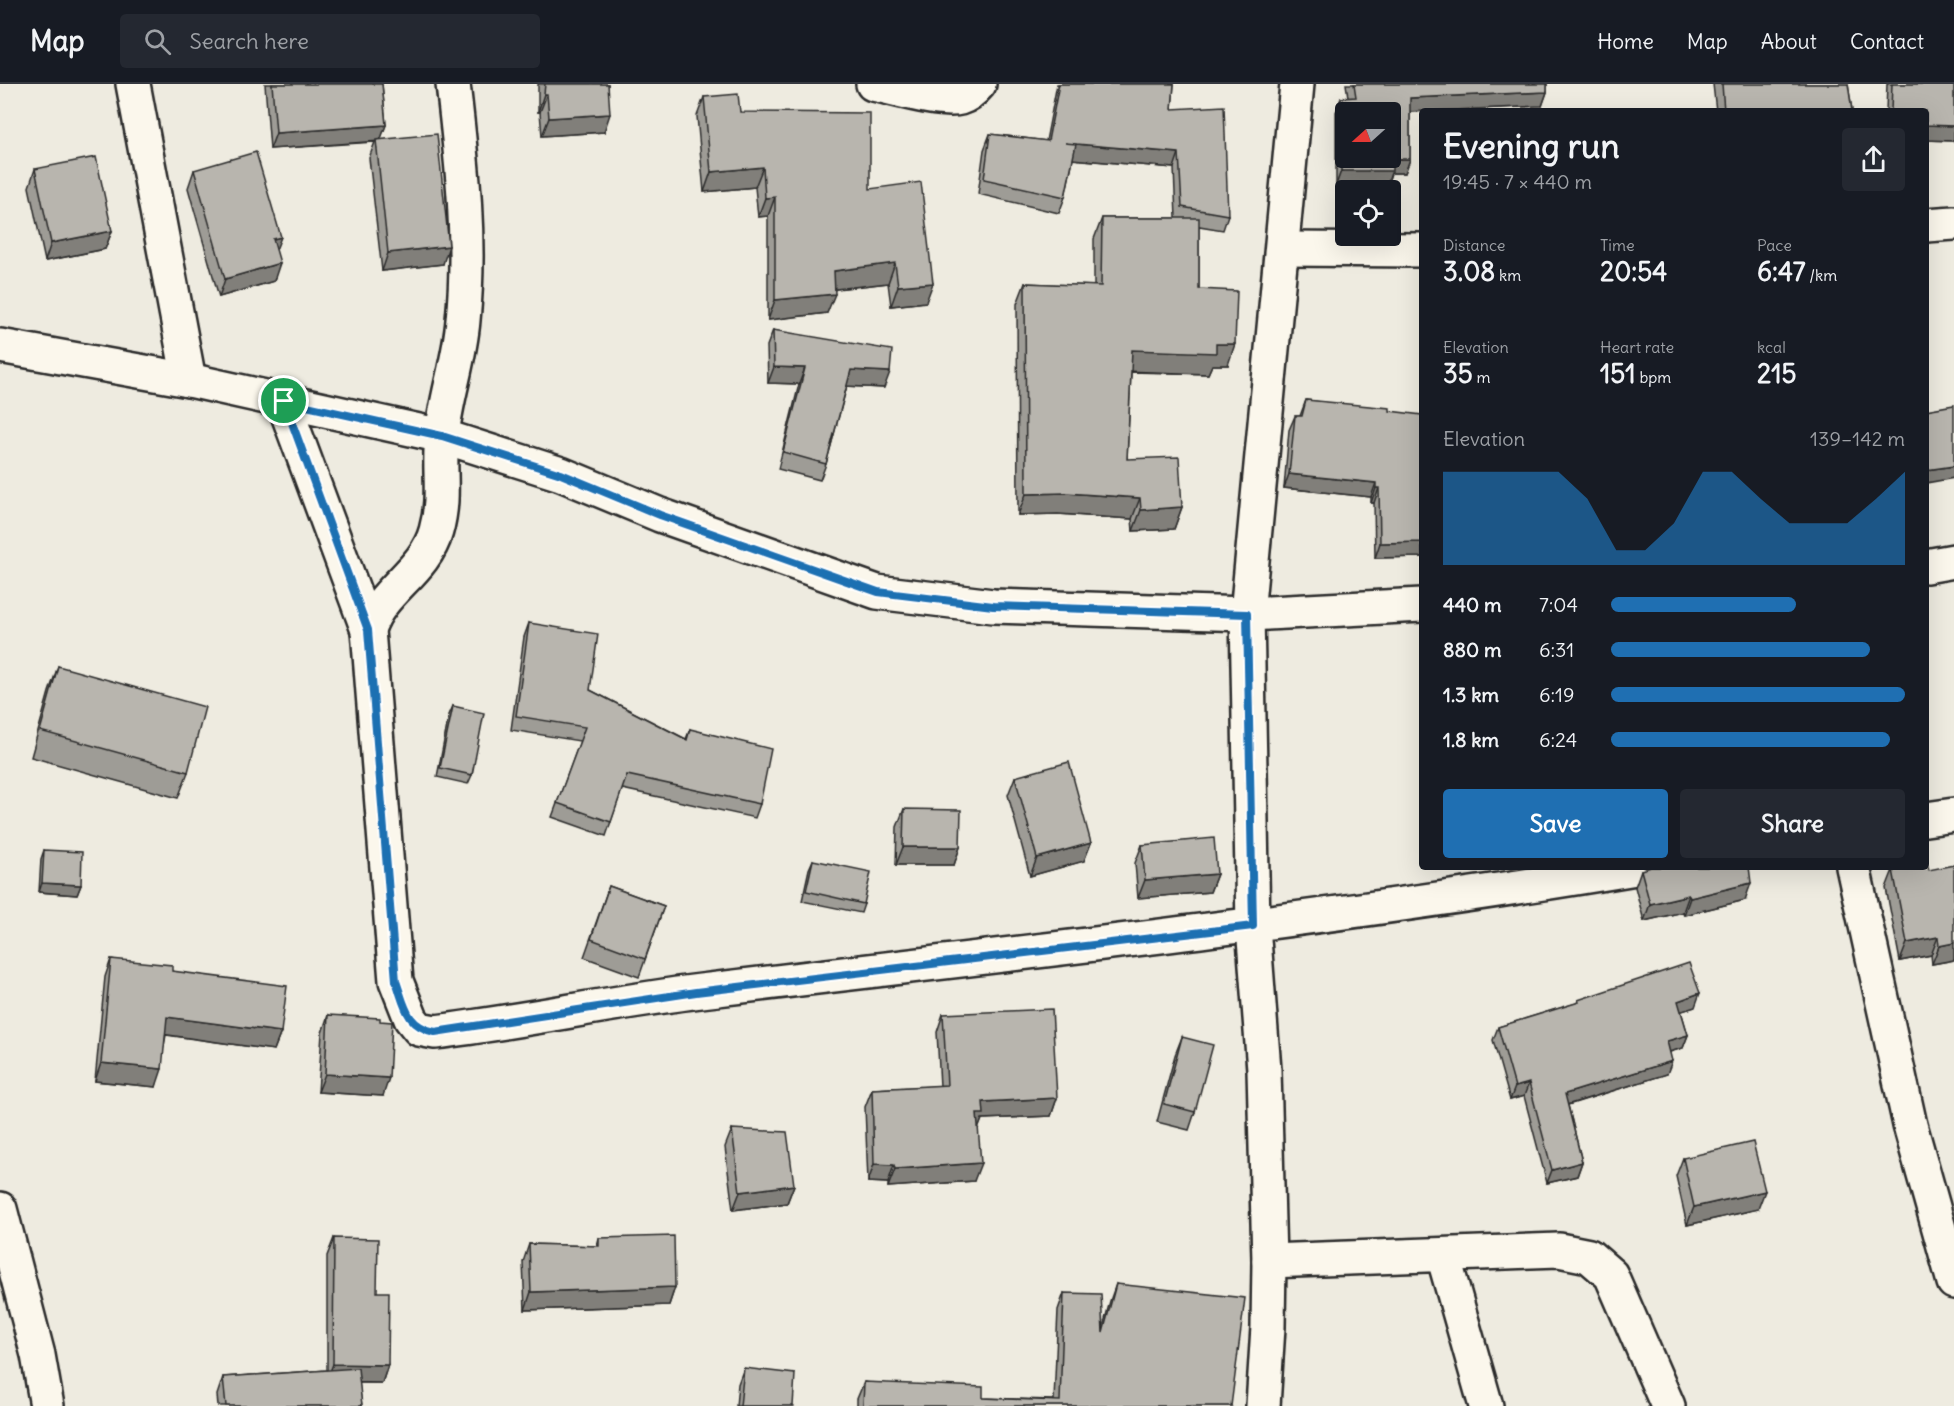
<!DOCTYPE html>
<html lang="en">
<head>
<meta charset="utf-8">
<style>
	:root { --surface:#171b24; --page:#242831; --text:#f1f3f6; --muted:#9ea1a6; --line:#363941; --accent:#1f6fb2 }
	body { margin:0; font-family:Delius,sans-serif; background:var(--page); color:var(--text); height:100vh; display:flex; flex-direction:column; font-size:22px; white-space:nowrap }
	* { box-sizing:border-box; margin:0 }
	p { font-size:20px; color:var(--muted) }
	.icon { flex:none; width:33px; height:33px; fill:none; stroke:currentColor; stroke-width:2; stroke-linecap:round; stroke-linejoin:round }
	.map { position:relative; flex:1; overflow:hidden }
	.panel { position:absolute; left:1419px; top:24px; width:510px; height:762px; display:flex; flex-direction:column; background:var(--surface); border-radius:6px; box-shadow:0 6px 24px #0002 }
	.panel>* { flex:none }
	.needle { width:39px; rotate:249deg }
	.fabs { position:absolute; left:1335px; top:18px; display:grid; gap:12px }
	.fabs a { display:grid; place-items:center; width:66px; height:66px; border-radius:6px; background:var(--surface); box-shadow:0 6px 24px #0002; font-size:30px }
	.pin { position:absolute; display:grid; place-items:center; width:51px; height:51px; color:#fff; margin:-26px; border:3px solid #fff; border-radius:50%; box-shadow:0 2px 6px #0007 }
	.round { display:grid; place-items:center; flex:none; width:63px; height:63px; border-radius:6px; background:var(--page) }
	.head { display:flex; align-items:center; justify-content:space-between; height:102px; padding:0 24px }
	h1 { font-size:33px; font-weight:800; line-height:45px }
	.figures { display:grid; grid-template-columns:repeat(3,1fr); gap:9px; height:102px; padding:6px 24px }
	.figures div { display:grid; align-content:center }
	.figures b { font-size:26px; font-weight:800 }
	.figures small { font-size:16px; font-weight:400 }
	.figures p { font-size:16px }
	.chart { height:168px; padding:12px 24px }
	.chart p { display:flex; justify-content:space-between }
	.chart svg { width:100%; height:108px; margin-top:6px; fill:var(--accent); opacity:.7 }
	.cta { display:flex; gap:12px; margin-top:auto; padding:12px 24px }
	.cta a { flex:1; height:69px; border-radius:6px; background:var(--accent); color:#fff; font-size:24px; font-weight:800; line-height:69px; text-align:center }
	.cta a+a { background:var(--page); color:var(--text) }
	ul { padding:0 24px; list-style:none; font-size:20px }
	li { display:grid; grid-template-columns:96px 72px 1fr; align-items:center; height:45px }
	li i { height:15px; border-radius:8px; background:var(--accent) }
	header { display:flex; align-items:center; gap:36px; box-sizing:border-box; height:84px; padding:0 30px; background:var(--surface); border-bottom:2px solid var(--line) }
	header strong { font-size:28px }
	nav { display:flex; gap:33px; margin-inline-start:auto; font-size:21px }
	.search { width:420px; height:54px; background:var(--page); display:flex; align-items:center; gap:15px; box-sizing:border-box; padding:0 21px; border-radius:6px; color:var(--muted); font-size:22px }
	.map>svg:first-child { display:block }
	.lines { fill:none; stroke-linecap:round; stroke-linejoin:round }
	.street-casing { stroke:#2b2b2b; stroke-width:38 }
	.street { stroke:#fbf7ec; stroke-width:33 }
	.wall { fill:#9e9c96; stroke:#2b2b2b; stroke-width:1.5 }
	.shaded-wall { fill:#817f7a; stroke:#2b2b2b; stroke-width:1.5 }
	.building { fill:#b8b5ae; stroke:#2b2b2b; stroke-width:1.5; fill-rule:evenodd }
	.route-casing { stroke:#fff; stroke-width:12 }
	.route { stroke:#1f6fb2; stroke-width:8 }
</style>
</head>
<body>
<header>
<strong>Map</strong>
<div class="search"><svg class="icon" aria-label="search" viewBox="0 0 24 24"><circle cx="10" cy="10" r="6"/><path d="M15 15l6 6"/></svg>Search here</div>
<nav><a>Home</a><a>Map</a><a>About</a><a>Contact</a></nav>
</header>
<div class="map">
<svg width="1954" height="1322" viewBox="0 0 1954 1322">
	<rect width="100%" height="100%" fill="#eeebe0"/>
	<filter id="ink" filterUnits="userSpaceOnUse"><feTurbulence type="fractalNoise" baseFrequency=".0167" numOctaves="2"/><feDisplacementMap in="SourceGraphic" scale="12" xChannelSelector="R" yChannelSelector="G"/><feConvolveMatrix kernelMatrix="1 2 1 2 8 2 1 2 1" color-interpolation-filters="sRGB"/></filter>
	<g filter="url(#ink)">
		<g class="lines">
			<!-- street casing -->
			<g class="street-casing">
				<g id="street">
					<path d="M 133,0 L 189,296"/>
					<path d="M 453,0 C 462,78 471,157 463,236 C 460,275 446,313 442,352 C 438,385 446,412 436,447 C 425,488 380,506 368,546 L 396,897 L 411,935 L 419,945 L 435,948 C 524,937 612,918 701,907 C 1015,869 1329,836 1642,783"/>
					<path d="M 873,0 C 892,4 942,19 960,14 C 967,12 974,6 979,0"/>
					<path d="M 1926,141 L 1954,139"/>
					<path d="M 1283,165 L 1422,166"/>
					<path d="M 0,262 L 189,296 L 442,352 L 561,390 L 660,431 L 877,508 L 993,522 L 1247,530 L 1422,521"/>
					<path d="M 283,317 L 368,546"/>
					<path d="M 1926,482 L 1954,477"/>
					<path d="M 1926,735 L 1954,731"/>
					<path d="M 1853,783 L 1910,1041 L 1954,1198"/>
					<path d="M 0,1125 L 38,1271 L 47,1322"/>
					<path d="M 1443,1171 L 1486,1322"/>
					<path d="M 1269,1177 L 1559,1166 L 1589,1172 L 1611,1191 L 1668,1322"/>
					<path d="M 1263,1322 L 1268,1243 L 1269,1177 L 1264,986 L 1253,842 L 1247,530 L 1297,0"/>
				</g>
			</g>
			<!-- street -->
			<use href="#street" class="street"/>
		</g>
		<!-- wall -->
		<g class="wall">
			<path d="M 265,0 L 382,0 L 386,41 L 380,56 L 443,180 L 382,187 L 369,74 L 375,58 L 270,65 Z"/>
			<path d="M 538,0 L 608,0 L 604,48 L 542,52 L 540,28 L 538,28 Z"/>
			<path d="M 1057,0 L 1174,0 L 1172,25 L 1228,131 L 1223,146 L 1199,142 L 1199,205 L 1228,281 L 1212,281 L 1208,290 L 1131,288 L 1127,375 L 1182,423 L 1174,445 L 1133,447 L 1132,435 L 1058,430 L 1018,431 L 1017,220 L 1025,199 L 1094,202 L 1094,155 L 1102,134 L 1176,134 L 1174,84 L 1073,75 L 1065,113 L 1059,129 L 978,110 L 984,66 L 990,50 L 1046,57 Z"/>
			<path d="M 1346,0 L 1547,0 L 1547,8 L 1542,22 L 1410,28 L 1410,75 L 1405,89 L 1391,89 L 1387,101 L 1336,101 L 1336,28 L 1341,14 L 1348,13 Z"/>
			<path d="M 1713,0 L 1848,0 L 1852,27 L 1716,27 Z"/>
			<path d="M 1887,0 L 1954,0 L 1954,57 L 1926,56 L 1926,27 L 1886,27 Z"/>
			<path d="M 704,13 L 740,28 L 870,105 L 926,218 L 891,222 L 888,199 L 835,205 L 827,229 L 768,236 L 768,132 L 758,133 L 755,103 L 704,108 L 697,32 Z"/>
			<path d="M 35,85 L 112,147 L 105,165 L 45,177 L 29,103 Z"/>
			<path d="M 194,86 L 276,165 L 274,197 L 219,213 L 188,104 Z"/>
			<path d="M 773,246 L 884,304 L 847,302 L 826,380 L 820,396 L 778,385 L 799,300 L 768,299 L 767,262 Z"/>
			<path d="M 1306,316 L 1390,327 L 1422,473 L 1375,474 L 1374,419 L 1371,419 L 1371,413 L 1284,404 L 1289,346 L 1295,332 L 1300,332 Z"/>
			<path d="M 529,539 L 590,606 L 686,655 L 690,645 L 760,720 L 755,734 L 622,705 L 606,752 L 552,733 L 580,657 L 511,646 L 524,553 Z"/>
			<path d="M 58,582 L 188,688 L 178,714 L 31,673 L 49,608 Z"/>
			<path d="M 453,622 L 472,691 L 468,700 L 437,693 L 449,631 Z"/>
			<path d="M 1015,693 L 1091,759 L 1084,777 L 1030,792 L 1008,711 Z"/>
			<path d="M 904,725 L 960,763 L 954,781 L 896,781 L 897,743 Z"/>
			<path d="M 1142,761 L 1217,790 L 1210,808 L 1138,814 L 1135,779 Z"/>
			<path d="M 44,766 L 81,801 L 77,811 L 39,808 L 41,775 Z"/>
			<path d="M 813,776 L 864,820 L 861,829 L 802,817 L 809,785 Z"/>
			<path d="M 1641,786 L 1745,816 L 1684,831 L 1683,828 L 1644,837 L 1635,803 Z"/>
			<path d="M 1893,786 L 1954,876 L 1932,880 L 1931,871 L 1900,877 L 1886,804 Z"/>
			<path d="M 609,802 L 664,822 L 639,893 L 584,873 Z"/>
			<path d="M 111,875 L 172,887 L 281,948 L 274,966 L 166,951 L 156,1003 L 95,997 L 105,893 Z"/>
			<path d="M 1578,916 L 1695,923 L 1681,927 L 1688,951 L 1683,964 L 1670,968 L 1667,990 L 1568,1021 L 1582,1078 L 1577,1092 L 1547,1099 L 1524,1012 L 1510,1016 L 1493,956 L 1498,943 L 1577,919 Z"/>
			<path d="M 943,930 L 1057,1014 L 1051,1032 L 982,1035 L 978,1045 L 974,1097 L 888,1103 L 888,1099 L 868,1098 L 865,1023 L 872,1005 L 940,1002 L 937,948 Z"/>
			<path d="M 328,931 L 383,1012 L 318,1008 L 322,949 Z"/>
			<path d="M 1182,953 L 1195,1028 L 1189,1046 L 1157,1038 L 1175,971 Z"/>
			<path d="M 732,1045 L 794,1101 L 787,1119 L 733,1126 L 725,1063 Z"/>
			<path d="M 1683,1074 L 1758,1125 L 1687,1141 L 1676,1092 Z"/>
			<path d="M 334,1154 L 377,1208 L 388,1281 L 382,1299 L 359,1299 L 362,1322 L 218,1322 L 217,1311 L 223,1293 L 327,1286 L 327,1172 Z"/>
			<path d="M 599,1154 L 675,1203 L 669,1221 L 525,1226 L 523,1178 L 529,1160 L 597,1162 Z"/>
			<path d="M 1116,1200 L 1231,1322 L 857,1322 L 857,1315 L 864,1298 L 983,1314 L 1054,1316 L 1058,1226 L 1064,1209 L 1103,1243 L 1110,1217 Z"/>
			<path d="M 744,1284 L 793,1322 L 736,1322 L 738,1300 Z"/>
		</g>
		<!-- shaded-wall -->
		<g class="shaded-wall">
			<path d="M 1547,8 L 1542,22 L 1405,28 L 1410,14 Z"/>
			<path d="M 544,10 L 547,10 L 540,28 L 538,28 Z"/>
			<path d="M 610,30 L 604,48 L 542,52 L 549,34 Z"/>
			<path d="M 386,41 L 380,57 L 270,65 L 276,49 Z"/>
			<path d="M 1926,41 L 1954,42 L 1954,57 L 1926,56 Z"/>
			<path d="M 1065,59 L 1179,69 L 1174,84 L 1060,74 Z"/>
			<path d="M 1392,75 L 1410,75 L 1405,89 L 1391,89 L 1387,101 L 1336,101 L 1341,87 Z"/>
			<path d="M 763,83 L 755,103 L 704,108 L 711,88 Z"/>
			<path d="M 775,113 L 768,132 L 758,133 L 765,114 Z"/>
			<path d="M 112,147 L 105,165 L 45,177 L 51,159 Z"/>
			<path d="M 281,153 L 274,171 L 273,155 Z"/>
			<path d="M 449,162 L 443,180 L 382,187 L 388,169 Z"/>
			<path d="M 280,179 L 274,197 L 219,213 L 225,195 Z"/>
			<path d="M 895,179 L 888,199 L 827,206 L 834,187 Z"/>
			<path d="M 933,199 L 926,218 L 891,222 L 898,202 Z"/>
			<path d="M 835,210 L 827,229 L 768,236 L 775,216 Z"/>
			<path d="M 1216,260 L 1235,260 L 1228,281 L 1212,281 L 1208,290 L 1124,287 L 1132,266 Z"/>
			<path d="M 774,283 L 805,284 L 799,300 L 768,299 Z"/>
			<path d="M 851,286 L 890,288 L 884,304 L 845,302 Z"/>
			<path d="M 1954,382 L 1954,394 L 1926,399 L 1926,386 Z"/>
			<path d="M 1289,390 L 1376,399 L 1371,413 L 1284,404 Z"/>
			<path d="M 1376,404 L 1379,404 L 1374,419 L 1371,419 Z"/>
			<path d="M 1066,409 L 1140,414 L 1132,435 L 1058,430 L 1018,431 L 1026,410 Z"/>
			<path d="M 1182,423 L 1174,445 L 1133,447 L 1141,426 Z"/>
			<path d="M 1422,458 L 1422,473 L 1375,474 L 1380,459 Z"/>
			<path d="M 1091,759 L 1084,777 L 1030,792 L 1037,774 Z"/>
			<path d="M 903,763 L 960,763 L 954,781 L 896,781 Z"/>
			<path d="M 1217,790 L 1210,808 L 1138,814 L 1145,796 Z"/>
			<path d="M 42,799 L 81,801 L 77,811 L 39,808 Z"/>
			<path d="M 1751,799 L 1745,816 L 1684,831 L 1690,814 Z"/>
			<path d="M 1689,811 L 1683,828 L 1644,837 L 1650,820 Z"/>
			<path d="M 1938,853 L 1931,871 L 1900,877 L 1907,859 Z"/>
			<path d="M 1954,859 L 1954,876 L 1932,880 L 1939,862 Z"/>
			<path d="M 1700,909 L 1695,923 L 1673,930 L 1678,917 Z"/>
			<path d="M 167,933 L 281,948 L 274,966 L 161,950 Z"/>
			<path d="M 1688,951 L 1683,964 L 1662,970 L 1667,957 Z"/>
			<path d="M 1672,977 L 1667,990 L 1560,1023 L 1565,1010 Z"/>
			<path d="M 101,979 L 162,985 L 156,1003 L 95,997 Z"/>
			<path d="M 325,990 L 389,994 L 383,1012 L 318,1008 Z"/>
			<path d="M 1529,999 L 1524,1012 L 1510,1016 L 1515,1003 Z"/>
			<path d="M 1057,1014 L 1051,1032 L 982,1035 L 977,1048 L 977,1030 L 983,1018 Z"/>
			<path d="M 1582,1078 L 1577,1092 L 1547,1099 L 1552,1086 Z"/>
			<path d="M 981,1079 L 974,1097 L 888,1103 L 895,1085 Z"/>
			<path d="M 874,1080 L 894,1081 L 888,1099 L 868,1098 Z"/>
			<path d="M 794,1101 L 787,1119 L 733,1126 L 740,1108 Z"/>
			<path d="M 1765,1107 L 1758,1125 L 1687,1141 L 1694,1123 Z"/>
			<path d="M 675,1203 L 669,1221 L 525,1226 L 531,1208 Z"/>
			<path d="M 333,1280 L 388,1281 L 382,1299 L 326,1298 Z"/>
		</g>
		<!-- building -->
		<g class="building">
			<path d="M 272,0 L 382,0 L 386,41 L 276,49 Z"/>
			<path d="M 545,0 L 608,0 L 610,30 L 549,34 L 547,10 L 544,10 Z"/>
			<path d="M 1059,0 L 1174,0 L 1172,25 L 1224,22 L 1228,131 L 1182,123 L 1179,69 L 1065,59 L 1076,60 L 1065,113 L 984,95 L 990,50 L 1048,57 Z"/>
			<path d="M 1354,0 L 1547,0 L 1547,8 L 1410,14 L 1410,75 L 1392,75 L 1392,87 L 1341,87 L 1341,14 L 1356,13 ZM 1346,28 L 1390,28 L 1390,74 L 1346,74 Z"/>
			<path d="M 1722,0 L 1848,0 L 1852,27 L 1724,27 Z"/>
			<path d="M 1892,0 L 1954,0 L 1954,42 L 1926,41 L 1926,27 L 1891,27 Z"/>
			<path d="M 738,10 L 740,28 L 870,29 L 870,105 L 921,98 L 933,199 L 898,202 L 895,179 L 834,187 L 835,210 L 775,216 L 775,113 L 765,114 L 763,83 L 711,88 L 704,13 Z"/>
			<path d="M 437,50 L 449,162 L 388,169 L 376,56 Z"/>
			<path d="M 256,68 L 281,153 L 273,155 L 280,179 L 225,195 L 194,86 Z"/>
			<path d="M 96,73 L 112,147 L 51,159 L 35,85 Z"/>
			<path d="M 1102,134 L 1199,134 L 1199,205 L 1237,207 L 1235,260 L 1216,260 L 1216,269 L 1132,266 L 1127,375 L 1179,373 L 1182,423 L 1141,426 L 1140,414 L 1066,409 L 1026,410 L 1025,199 L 1101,202 Z"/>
			<path d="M 773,246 L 892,266 L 890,288 L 851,286 L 826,380 L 783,368 L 805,284 L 774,283 Z"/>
			<path d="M 1306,316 L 1390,324 L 1390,327 L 1422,331 L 1422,458 L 1380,459 L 1379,404 L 1376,404 L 1376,399 L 1289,390 L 1295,332 L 1302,332 Z"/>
			<path d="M 1954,321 L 1954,382 L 1926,386 L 1926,326 Z"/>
			<path d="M 529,539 L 598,550 L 590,606 L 687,656 L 690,645 L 771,665 L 760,720 L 627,691 L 611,738 L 557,719 L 585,643 L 516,632 Z"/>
			<path d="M 58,582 L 205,623 L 188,688 L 40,647 Z"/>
			<path d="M 453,622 L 484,629 L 472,691 L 440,684 Z"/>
			<path d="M 1069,678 L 1091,759 L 1037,774 L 1015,693 Z"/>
			<path d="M 904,725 L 961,726 L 960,763 L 903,763 Z"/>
			<path d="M 1214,754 L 1217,790 L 1145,796 L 1142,761 Z"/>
			<path d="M 44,766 L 82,768 L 81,801 L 42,799 Z"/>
			<path d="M 813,776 L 871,788 L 864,820 L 806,807 Z"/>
			<path d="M 1927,779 L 1929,786 L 1954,781 L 1954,859 L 1939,862 L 1938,853 L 1907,859 L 1893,786 L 1907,783 L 1926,783 L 1926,780 Z"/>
			<path d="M 1651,783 L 1749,783 L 1751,799 L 1690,814 L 1689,811 L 1650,820 L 1641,786 Z"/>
			<path d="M 609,802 L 664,822 L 645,875 L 591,855 Z"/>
			<path d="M 111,875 L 172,881 L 172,887 L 287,902 L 281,948 L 167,933 L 162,985 L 101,979 Z"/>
			<path d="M 1689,879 L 1700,909 L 1678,917 L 1688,951 L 1667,957 L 1672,977 L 1565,1010 L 1582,1078 L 1552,1086 L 1529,999 L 1515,1003 L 1498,943 L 1579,918 L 1578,916 Z"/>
			<path d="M 1052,925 L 1057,1014 L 983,1018 L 984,1030 L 977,1030 L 981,1079 L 895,1085 L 894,1081 L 874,1080 L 872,1005 L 947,1001 L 943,930 Z"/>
			<path d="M 328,931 L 380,934 L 380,937 L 392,938 L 389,994 L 325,990 Z"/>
			<path d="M 1182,953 L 1213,961 L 1195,1028 L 1164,1020 Z"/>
			<path d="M 732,1045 L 787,1048 L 794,1101 L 740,1108 Z"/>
			<path d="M 1753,1058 L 1765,1107 L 1694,1123 L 1683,1074 Z"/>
			<path d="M 674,1152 L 675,1203 L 531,1208 L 529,1160 L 599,1162 L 599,1154 Z"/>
			<path d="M 334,1154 L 378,1155 L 377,1208 L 389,1208 L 388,1281 L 333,1280 Z"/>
			<path d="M 1116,1200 L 1245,1214 L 1231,1322 L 863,1322 L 864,1298 L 983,1303 L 983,1314 L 1060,1317 L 1064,1209 L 1101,1210 L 1103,1249 Z"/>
			<path d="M 358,1284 L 362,1322 L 226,1322 L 223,1293 Z"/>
			<path d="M 744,1284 L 795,1290 L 793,1322 L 740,1322 Z"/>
		</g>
	</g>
	<g class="lines" filter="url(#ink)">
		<!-- route casing -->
		<g class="route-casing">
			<path id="route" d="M 284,317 L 442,352 L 561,390 L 660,431 L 878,508 L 993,522 L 1247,530 L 1253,842 L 696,908 L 435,948 C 406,942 405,922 396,897 L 368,546 Z"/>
		</g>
		<!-- route -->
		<use href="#route" class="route"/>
	</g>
</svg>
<div class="fabs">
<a><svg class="needle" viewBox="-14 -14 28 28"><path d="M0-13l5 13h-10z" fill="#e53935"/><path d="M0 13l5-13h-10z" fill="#9ea1a6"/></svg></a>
<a><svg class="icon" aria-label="locate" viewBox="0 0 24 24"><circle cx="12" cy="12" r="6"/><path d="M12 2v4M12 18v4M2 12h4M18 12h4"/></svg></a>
</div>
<div class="pin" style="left:284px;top:317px;background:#1e9e55"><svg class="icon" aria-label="arrive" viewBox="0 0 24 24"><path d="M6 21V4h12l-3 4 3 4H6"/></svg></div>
<section class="panel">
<div class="head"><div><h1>Evening run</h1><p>19:45 · 7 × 440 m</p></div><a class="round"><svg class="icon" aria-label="share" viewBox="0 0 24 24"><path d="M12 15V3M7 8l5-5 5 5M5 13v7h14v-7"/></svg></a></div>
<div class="figures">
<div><p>Distance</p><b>3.08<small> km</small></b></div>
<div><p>Time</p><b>20:54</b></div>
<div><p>Pace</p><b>6:47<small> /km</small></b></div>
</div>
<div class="figures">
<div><p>Elevation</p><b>35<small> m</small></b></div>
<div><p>Heart rate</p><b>151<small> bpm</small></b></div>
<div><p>kcal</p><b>215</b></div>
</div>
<div class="chart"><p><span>Elevation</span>139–142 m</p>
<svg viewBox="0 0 160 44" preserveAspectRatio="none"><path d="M0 44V6L10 6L20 6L30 6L40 6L50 17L60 38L70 38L80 27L90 6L100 6L110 17L120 27L130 27L140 27L150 17L160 6V44z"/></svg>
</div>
<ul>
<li><b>440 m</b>7:04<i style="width:63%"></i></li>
<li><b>880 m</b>6:31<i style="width:88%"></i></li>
<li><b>1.3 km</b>6:19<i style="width:100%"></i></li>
<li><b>1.8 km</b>6:24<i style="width:95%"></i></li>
</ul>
<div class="cta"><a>Save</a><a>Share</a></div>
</section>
</div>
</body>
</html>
